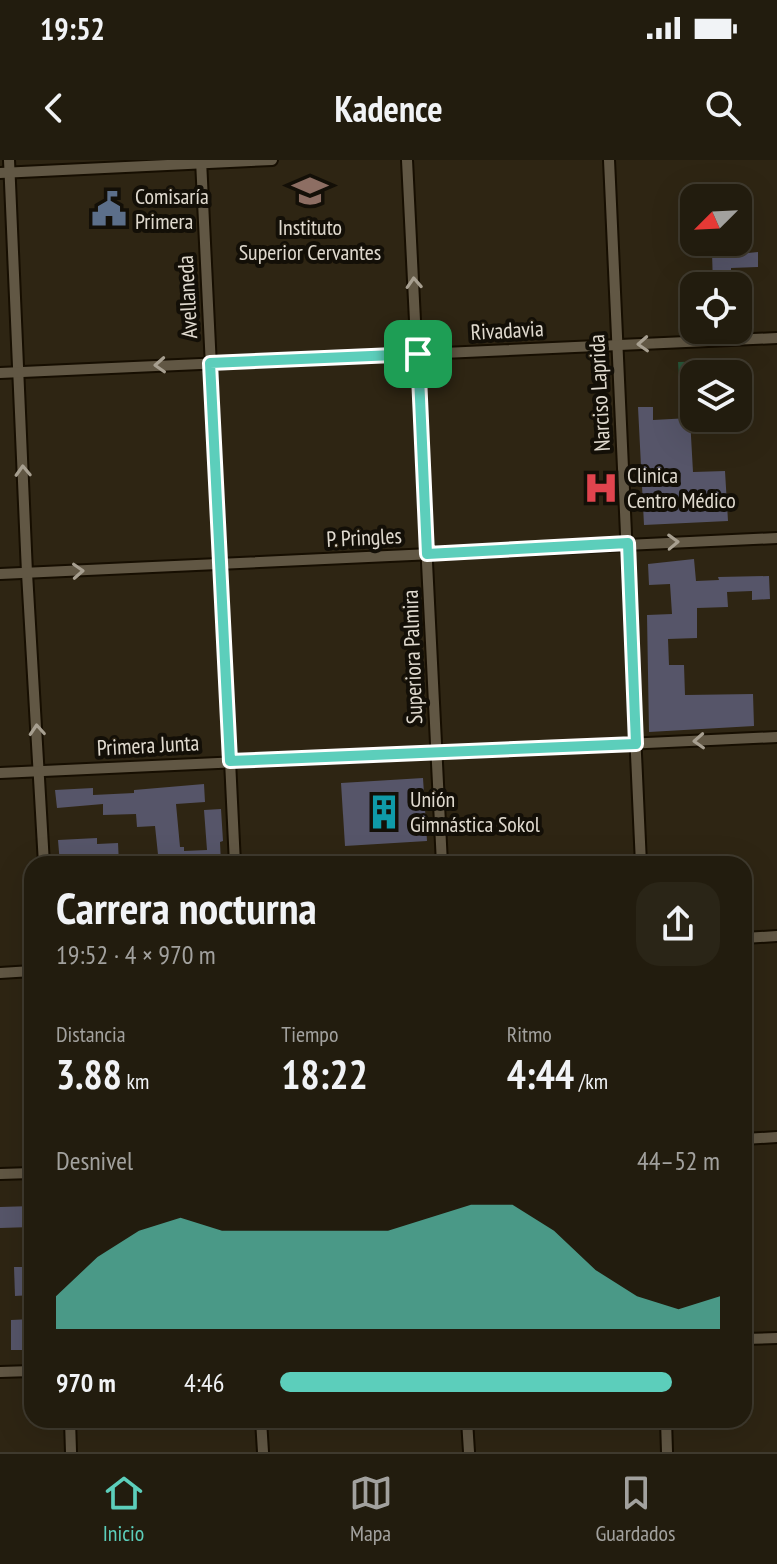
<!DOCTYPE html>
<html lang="es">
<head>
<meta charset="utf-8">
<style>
	:root { --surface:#221c0e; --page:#2a2517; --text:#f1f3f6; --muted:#a2a19e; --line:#3f3a2e; --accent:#5ccebb }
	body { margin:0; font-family:"PT Sans Narrow",sans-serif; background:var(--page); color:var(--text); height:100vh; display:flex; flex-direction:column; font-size:30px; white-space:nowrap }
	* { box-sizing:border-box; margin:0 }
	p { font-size:26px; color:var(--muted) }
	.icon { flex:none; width:44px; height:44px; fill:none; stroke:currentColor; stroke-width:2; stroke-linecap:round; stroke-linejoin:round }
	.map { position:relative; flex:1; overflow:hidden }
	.drawer { position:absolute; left:24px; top:696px; width:728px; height:572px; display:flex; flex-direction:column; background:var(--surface); border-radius:24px; box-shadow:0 8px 32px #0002,0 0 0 2px var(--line) }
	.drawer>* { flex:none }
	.needle { width:52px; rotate:246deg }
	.buttons { position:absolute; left:680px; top:24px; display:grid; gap:16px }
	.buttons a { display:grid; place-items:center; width:72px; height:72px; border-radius:16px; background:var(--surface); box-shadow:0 8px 32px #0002,0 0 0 2px var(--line); font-size:40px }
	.pin { position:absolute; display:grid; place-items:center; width:68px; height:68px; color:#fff; margin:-34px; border-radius:16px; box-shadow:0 4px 12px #0006 }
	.round { display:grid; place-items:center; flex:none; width:84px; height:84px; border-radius:24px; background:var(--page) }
	.headline { display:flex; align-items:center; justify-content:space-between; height:136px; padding:0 32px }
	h1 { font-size:44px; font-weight:800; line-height:60px }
	.figures { display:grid; grid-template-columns:repeat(3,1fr); gap:12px; height:136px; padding:8px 32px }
	.figures div { display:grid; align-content:center }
	.figures b { font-size:40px; font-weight:800 }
	.figures small { font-size:22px; font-weight:400 }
	.figures p { font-size:22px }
	.chart { height:224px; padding:16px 32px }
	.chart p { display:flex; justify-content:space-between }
	.chart svg { width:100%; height:144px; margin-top:8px; fill:var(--accent); opacity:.7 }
	ul { padding:0 32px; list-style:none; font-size:26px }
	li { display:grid; grid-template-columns:128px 96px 1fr; align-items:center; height:60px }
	li i { height:20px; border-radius:10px; background:var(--accent) }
	.status { display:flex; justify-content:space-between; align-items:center; height:56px; padding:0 40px; background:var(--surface); direction:ltr }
	.status svg { height:22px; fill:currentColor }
	header { display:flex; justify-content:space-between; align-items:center; height:104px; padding:0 32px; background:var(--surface); font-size:36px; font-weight:800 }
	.menu { display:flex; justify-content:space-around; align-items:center; height:112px; border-top:2px solid var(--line); background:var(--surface); font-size:22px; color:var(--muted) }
	.menu a { display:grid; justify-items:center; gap:4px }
	.menu .current { color:var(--accent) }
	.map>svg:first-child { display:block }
	.green { fill:#275438 }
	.building { fill:#565569 }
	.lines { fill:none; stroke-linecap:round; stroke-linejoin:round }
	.minor-casing { stroke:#160e01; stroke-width:14 }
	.minor { stroke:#615744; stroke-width:10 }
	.oneway { stroke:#a79f90 }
	.route-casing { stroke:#fff; stroke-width:16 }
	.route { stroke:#5ccebb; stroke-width:10 }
	.labels { text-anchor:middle; stroke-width:8; stroke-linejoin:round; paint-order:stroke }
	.poi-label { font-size:22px; fill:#e0dacf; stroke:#130f07; text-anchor:start }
	.street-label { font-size:22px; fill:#e0dacf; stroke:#130f07 }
</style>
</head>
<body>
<div class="status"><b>19:52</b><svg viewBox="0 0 49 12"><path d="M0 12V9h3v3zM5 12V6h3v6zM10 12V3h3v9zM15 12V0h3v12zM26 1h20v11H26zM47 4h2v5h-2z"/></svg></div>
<header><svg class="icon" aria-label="back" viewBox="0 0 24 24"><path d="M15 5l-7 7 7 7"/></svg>Kadence<svg class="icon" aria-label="search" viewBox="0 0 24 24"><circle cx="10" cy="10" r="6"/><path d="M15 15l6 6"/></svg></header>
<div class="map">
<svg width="777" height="1292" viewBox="0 0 777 1292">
	<rect width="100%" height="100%" fill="#2e2513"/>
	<!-- green -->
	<path class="green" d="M 716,201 L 716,214 L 694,214 L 694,235 L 680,236 L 678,202 Z"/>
	<!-- building -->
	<g class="building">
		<path d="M 738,79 L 747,79 L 748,93 L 758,92 L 758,107 L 731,108 L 731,126 L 713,126 L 712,92 L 690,93 L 690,82 L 738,82 Z"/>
		<path d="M 638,247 L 653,247 L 653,260 L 690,258 L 693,312 L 725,311 L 728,361 L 644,365 Z"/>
		<path d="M 694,399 L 696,421 L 719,420 L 718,417 L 769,416 L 770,439 L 752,440 L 752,431 L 727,432 L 728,447 L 697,448 L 697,478 L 668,479 L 669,505 L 684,505 L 685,535 L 753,534 L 754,566 L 649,572 L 647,455 L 672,454 L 670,424 L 649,425 L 648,404 Z"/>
		<path d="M 423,618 L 427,681 L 345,686 L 341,623 Z"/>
		<path d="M 204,624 L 205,642 L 176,644 L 180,687 L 184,687 L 184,691 L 207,690 L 204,650 L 221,649 L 223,681 L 220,682 L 221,704 L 159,704 L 155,666 L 137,667 L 136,654 L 103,655 L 103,644 L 57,648 L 55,630 L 93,628 L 93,635 L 134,633 L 134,630 Z"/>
		<path d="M 97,678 L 97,684 L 118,683 L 119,704 L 60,704 L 58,680 Z"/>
		<path d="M 32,1046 L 32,1067 L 0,1068 L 0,1047 Z"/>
		<path d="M 14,1107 L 32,1107 L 32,1135 L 15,1136 Z"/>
		<path d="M 32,1159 L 32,1190 L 11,1190 L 11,1160 Z"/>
	</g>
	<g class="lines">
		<!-- minor casing -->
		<g class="minor-casing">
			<g id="minor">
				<path d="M 9,0 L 27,413 L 44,704"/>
				<path d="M 201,0 L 235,704"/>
				<path d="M 407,0 L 442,704"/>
				<path d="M 609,0 L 641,704"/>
				<path d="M 0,13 L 272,0"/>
				<path d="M 0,213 L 777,178"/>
				<path d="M 0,414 L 777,378"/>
				<path d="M 0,613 L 777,577"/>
				<path d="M 744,778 L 777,776"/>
				<path d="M 0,813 L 32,811"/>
				<path d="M 744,979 L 777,977"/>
				<path d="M 0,1014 L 32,1013"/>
				<path d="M 744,1179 L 777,1178"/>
				<path d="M 0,1212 L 32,1211"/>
				<path d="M 70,1260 L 71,1292"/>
				<path d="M 261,1260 L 263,1292"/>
				<path d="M 467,1260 L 469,1292"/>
				<path d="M 666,1260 L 667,1292"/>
			</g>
		</g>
		<!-- minor -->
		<use href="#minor" class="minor"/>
	</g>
	<!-- one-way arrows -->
	<defs><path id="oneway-chevron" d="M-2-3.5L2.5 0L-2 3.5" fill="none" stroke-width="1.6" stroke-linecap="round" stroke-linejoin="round" transform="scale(2)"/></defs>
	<g class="oneway">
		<use href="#oneway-chevron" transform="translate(414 123) rotate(-93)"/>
		<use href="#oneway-chevron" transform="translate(643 184) rotate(177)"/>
		<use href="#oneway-chevron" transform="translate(160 205) rotate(177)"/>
		<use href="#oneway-chevron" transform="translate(23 311) rotate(-92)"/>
		<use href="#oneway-chevron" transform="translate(673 382) rotate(-2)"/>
		<use href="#oneway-chevron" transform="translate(78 411) rotate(-3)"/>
		<use href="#oneway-chevron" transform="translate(37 570) rotate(-94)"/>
		<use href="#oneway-chevron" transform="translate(699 581) rotate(177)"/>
	</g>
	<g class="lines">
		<!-- route casing -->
		<g class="route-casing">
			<path id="route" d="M 418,194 L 427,394 L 628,383 L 636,584 L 230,601 L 210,203 Z"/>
		</g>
		<!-- route -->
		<use href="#route" class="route"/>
	</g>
	<!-- icons -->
	<defs>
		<g id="university-bare" transform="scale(2.76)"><path d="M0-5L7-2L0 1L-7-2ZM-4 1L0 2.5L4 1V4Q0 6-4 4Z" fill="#8d6e63" stroke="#130f07" stroke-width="2.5" paint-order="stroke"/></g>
		<g id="civic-bare" transform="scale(2.76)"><path d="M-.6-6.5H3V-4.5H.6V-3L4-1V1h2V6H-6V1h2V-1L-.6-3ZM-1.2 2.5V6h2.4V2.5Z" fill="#5c6f8a" stroke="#130f07" stroke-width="2.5" paint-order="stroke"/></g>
		<g id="hospital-bare" transform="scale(2.76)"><path d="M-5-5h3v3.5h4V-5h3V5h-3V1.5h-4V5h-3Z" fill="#e0444e" stroke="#130f07" stroke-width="2.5" paint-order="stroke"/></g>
		<g id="building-bare" transform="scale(2.76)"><path d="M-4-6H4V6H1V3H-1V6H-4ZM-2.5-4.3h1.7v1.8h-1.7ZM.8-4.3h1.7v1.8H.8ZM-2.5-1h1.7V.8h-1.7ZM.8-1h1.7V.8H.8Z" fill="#0f9aa8" stroke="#130f07" stroke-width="2.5" paint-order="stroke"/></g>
	</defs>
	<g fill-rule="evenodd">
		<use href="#university-bare" x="310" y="31"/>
		<use href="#civic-bare" x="109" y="49"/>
		<use href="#hospital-bare" x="601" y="328"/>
		<use href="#building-bare" x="384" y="652"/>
	</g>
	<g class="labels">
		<!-- poi labels -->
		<g class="poi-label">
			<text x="135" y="44">Comisaría<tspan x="135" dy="25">Primera</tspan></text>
			<text x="310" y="75" text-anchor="middle">Instituto<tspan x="310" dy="25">Superior Cervantes</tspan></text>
			<text x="627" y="323">Clinica<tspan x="627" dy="25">Centro Médico</tspan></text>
			<text x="410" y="647">Unión<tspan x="410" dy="25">Gimnástica Sokol</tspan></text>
		</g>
		<!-- street labels -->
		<g class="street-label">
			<text transform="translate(187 137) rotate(-93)" y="8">Avellaneda</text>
			<text transform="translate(507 170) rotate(-3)" y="8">Rivadavia</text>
			<text transform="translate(599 233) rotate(-93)" y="8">Narciso Laprida</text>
			<text transform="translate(364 377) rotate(-3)" y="8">P. Pringles</text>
			<text transform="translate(412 497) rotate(-92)" y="8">Superiora Palmira</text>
			<text transform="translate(148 585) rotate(-3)" y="8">Primera Junta</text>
		</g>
	</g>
</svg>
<div class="buttons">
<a><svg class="needle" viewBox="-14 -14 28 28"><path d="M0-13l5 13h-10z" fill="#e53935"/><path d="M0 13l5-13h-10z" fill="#a2a19e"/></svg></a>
<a><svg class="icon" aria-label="locate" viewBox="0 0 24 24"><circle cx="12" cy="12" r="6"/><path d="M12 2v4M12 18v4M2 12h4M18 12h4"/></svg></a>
<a><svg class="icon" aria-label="layers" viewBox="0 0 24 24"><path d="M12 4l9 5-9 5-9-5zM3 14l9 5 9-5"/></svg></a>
</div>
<div class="pin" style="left:418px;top:194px;background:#1e9e55"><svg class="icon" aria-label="arrive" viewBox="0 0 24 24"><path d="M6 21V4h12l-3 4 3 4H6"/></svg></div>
<section class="drawer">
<div class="headline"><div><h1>Carrera nocturna</h1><p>19:52 · 4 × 970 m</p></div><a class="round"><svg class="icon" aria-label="share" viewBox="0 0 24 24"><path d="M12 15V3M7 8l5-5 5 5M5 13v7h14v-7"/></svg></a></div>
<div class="figures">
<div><p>Distancia</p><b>3.88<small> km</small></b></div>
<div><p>Tiempo</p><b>18:22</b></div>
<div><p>Ritmo</p><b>4:44<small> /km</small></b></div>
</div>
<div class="chart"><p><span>Desnivel</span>44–52 m</p>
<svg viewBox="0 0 160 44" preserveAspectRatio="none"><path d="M0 44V34L10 22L20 14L30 10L40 14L50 14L60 14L70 14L80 14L90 10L100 6L110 6L120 14L130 26L140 34L150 38L160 34V44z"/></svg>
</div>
<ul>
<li><b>970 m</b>4:46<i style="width:89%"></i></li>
</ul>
</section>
</div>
<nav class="menu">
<a class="current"><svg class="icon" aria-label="home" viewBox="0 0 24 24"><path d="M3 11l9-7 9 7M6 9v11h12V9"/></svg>Inicio</a>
<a><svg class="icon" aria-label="map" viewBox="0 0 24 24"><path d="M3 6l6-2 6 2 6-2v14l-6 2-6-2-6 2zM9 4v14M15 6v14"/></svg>Mapa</a>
<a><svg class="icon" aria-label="saved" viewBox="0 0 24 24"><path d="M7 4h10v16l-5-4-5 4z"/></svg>Guardados</a>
</nav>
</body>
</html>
